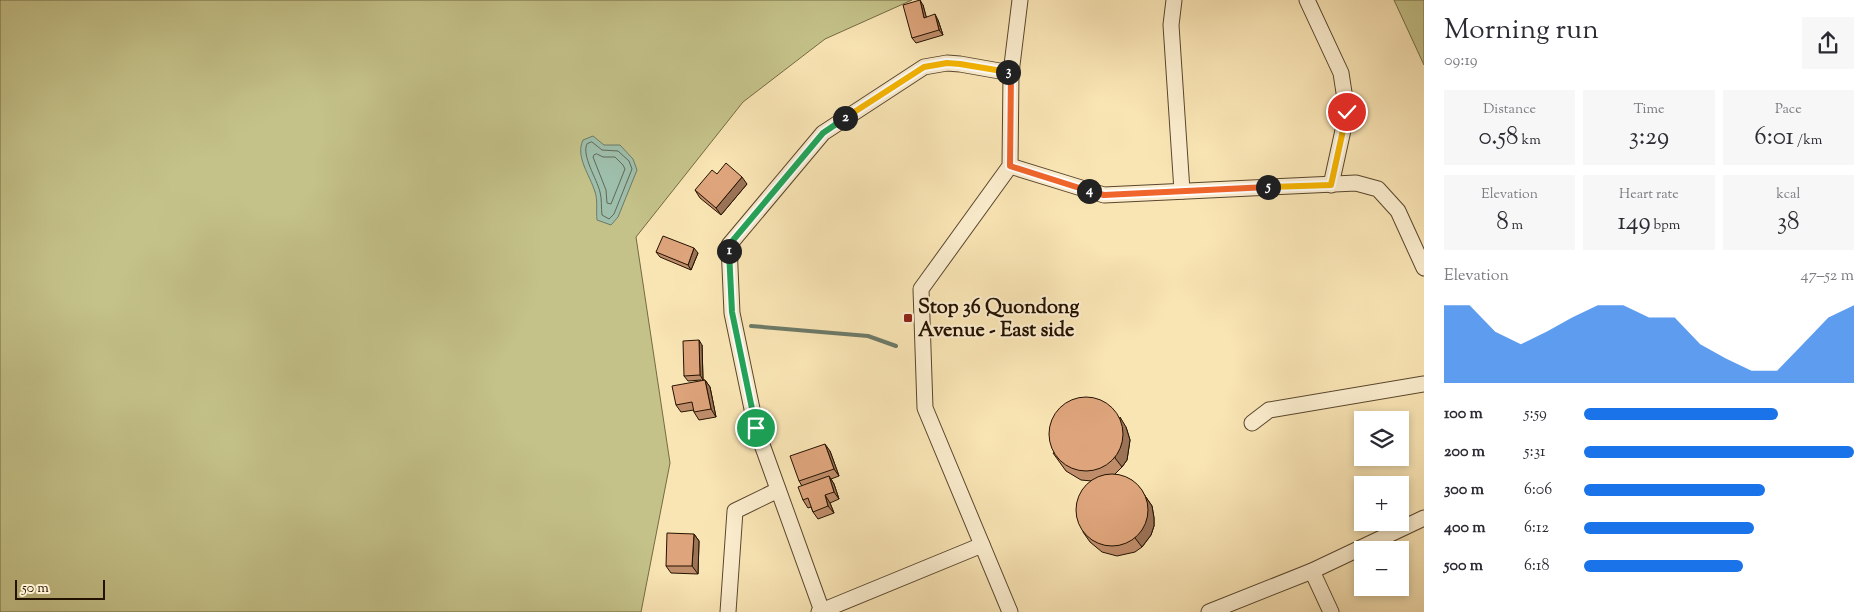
<!DOCTYPE html>
<html lang="en">
<head>
<meta charset="utf-8">
<style>
	:root { --surface:#fff; --page:#f7f7f7; --text:#2b2b33; --muted:#7c7c81; --accent:#1a73e8 }
	body { margin:0; font-family:"Sorts Mill Goudy",serif; background:var(--page); color:var(--text); height:100vh; display:flex; flex-direction:column; font-size:19px; white-space:nowrap }
	* { box-sizing:border-box; margin:0 }
	p { font-size:16px; color:var(--muted) }
	.icon { flex:none; width:28px; height:28px; fill:none; stroke:currentColor; stroke-width:2; stroke-linecap:round; stroke-linejoin:round }
	.map { position:relative; flex:1; overflow:hidden }
	.side { display:flex; flex-direction:column; background:var(--surface); width:450px }
	.side>* { flex:none }
	.tools { position:absolute; left:1354px; top:411px; display:grid; gap:10px }
	.tools a { display:grid; place-items:center; width:55px; height:55px; border-radius:0px; background:var(--surface); box-shadow:0 2px 8px #0003; font-size:25px }
	.scale { position:absolute; left:15px; bottom:12px; width:90px; box-sizing:border-box; padding-left:5px; border:2px solid #241200; border-top:0; font-size:14px; line-height:18px; white-space:nowrap; color:#241200; -webkit-text-stroke:4px #fbedce; paint-order:stroke }
	.pin { position:absolute; display:grid; place-items:center; width:42px; height:42px; color:#fff; margin:-21px; border:2px solid #fff; border-radius:50%; box-shadow:0 1px 5px #0007 }
	.km { position:absolute; width:25px; height:25px; margin:-12px; border-radius:50%; background:#222; color:#fff; font-size:14px; line-height:25px; text-align:center }
	.round { display:grid; place-items:center; flex:none; width:52px; height:52px; border-radius:0px; background:var(--page) }
	.summary { display:flex; align-items:center; justify-content:space-between; height:85px; padding:0 20px }
	h1 { font-size:28px; font-weight:600; line-height:38px }
	.metrics { display:grid; grid-template-columns:repeat(3,1fr); gap:8px; height:85px; padding:5px 20px }
	.metrics div { display:grid; align-content:center; border-radius:0px; background:var(--page); text-align:center }
	.metrics b { font-size:25px; font-weight:600 }
	.metrics small { font-size:14px; font-weight:400 }
	.metrics p { font-size:14px }
	.chart { height:140px; padding:10px 20px }
	.chart p { display:flex; justify-content:space-between }
	.chart svg { width:100%; height:90px; margin-top:5px; fill:var(--accent); opacity:.7 }
	ul { padding:0 20px; list-style:none; font-size:16px }
	li { display:grid; grid-template-columns:80px 60px 1fr; align-items:center; height:38px }
	li i { height:12px; border-radius:6px; background:var(--accent) }
	main { display:flex; flex:1; min-height:0 }
	.map>svg:first-child { display:block }
	.green { fill:#c4c289; stroke:#746a44 }
	.water { fill:#9ebfac; stroke:#6d7a67 }
	.lines { fill:none; stroke-linecap:round; stroke-linejoin:round }
	.shore { stroke:#616856; stroke-width:1 }
	.stream { stroke:#6d7a67; stroke-width:4 }
	.minor-casing { stroke:#59462d; stroke-width:17 }
	.minor { stroke:#fbedce; stroke-width:15 }
	.wall { fill:#bf8d6a; stroke:#241200 }
	.shaded-wall { fill:#9b7356; stroke:#241200 }
	.building { fill:#dea47b; stroke:#241200 }
	.split-1-casing { stroke:#fff; stroke-width:10 }
	.split-2-casing { stroke:#fff; stroke-width:10 }
	.split-3-casing { stroke:#fff; stroke-width:10 }
	.split-4-casing { stroke:#fff; stroke-width:10 }
	.split-5-casing { stroke:#fff; stroke-width:10 }
	.split-6-casing { stroke:#fff; stroke-width:10 }
	.split-1 { stroke:#22a559; stroke-width:6 }
	.split-2 { stroke:#22a559; stroke-width:6 }
	.split-3 { stroke:#f5b400; stroke-width:6 }
	.split-4 { stroke:#f0652b; stroke-width:6 }
	.split-5 { stroke:#f0652b; stroke-width:6 }
	.split-6 { stroke:#f5b400; stroke-width:6 }
	.poi-dot { fill:#8f2418; stroke:#fbedce; stroke-width:2 }
	.labels { text-anchor:middle; stroke-width:4; stroke-linejoin:round; paint-order:stroke }
	.poi-label { font-size:20px; font-weight:bold; fill:#241200; stroke:#fbedce; text-anchor:start }
</style>
</head>
<body>
<main>
<div class="map">
<svg width="1424" height="612" viewBox="0 0 1424 612">
	<rect width="100%" height="100%" fill="#f9e4b4"/>
	<filter id="stains"><feTurbulence type="fractalNoise" baseFrequency=".004" numOctaves="4"/><feColorMatrix values="0 0 0 0 .2 0 0 0 0 .09 0 0 0 0 .02 0 0 0 .5 -.17"/></filter>
	<radialGradient id="worn" r=".72"><stop offset=".6" stop-color="#630" stop-opacity="0"/><stop offset="1" stop-color="#630" stop-opacity=".3"/></radialGradient>
	<!-- green -->
	<g class="green">
		<path d="M 0,0 L 912,0 L 825,39 L 743,102 L 636,237 L 670,463 L 641,612 L 0,612 Z"/>
		<path d="M 1394,0 L 1424,0 L 1424,65 Z"/>
	</g>
	<!-- water -->
	<path class="water" d="M 593,136 L 604,145 L 620,145 L 633,159 L 637,170 L 618,217 L 611,225 L 597,220 C 596,211 598,200 595,192 C 590,175 575,157 583,140 Z"/>
	<g class="lines">
		<!-- shore -->
		<g class="shore">
			<path d="M 592,142 L 602,150 L 618,151 L 629,161 L 632,169 L 614,214 L 609,219 L 602,215 C 601,208 602,199 600,192 C 597,179 581,155 587,144 Z"/>
			<path d="M 597,154 L 603,157 L 615,157 L 623,165 L 625,169 L 611,204 L 607,203 L 606,190 L 593,157 L 594,155 Z"/>
		</g>
		<!-- stream -->
		<path class="stream" d="M 751,326 L 868,336 L 896,346"/>
		<!-- minor casing -->
		<g class="minor-casing">
			<g id="minor">
				<path d="M 1174,0 L 1171,25 L 1182,191"/>
				<path d="M 1307,0 L 1341,73 L 1347,112 L 1331,185"/>
				<path d="M 1010,166 L 1104,195 L 1356,183 L 1378,189 L 1398,211 L 1424,268"/>
				<path d="M 1252,423 L 1269,410 L 1424,384"/>
				<path d="M 1312,571 L 1331,612"/>
				<path d="M 822,611 L 756,428 L 732,313 L 729,245 L 823,133 L 924,67 L 947,63 L 960,64 L 1011,73"/>
				<path d="M 728,612 L 735,511 L 778,490"/>
				<path d="M 819,612 L 982,545"/>
				<path d="M 1010,612 L 925,408 L 921,289 L 1010,166 L 1011,73 L 1020,0"/>
				<path d="M 1209,612 L 1312,571 L 1424,518"/>
			</g>
		</g>
		<!-- minor -->
		<use href="#minor" class="minor"/>
	</g>
	<!-- wall -->
	<g class="wall">
		<path d="M 923,5 L 926,17 L 938,20 L 943,35 L 916,43 L 912,38 Z"/>
		<path d="M 717,174 L 747,184 L 721,215 L 700,198 L 695,190 Z"/>
		<path d="M 656,252 L 698,253 L 691,270 L 660,257 Z"/>
		<path d="M 702,345 L 703,380 L 705,380 L 710,387 L 716,417 L 699,420 L 694,412 L 694,410 L 681,412 L 676,405 L 701,380 L 688,381 L 684,376 Z"/>
		<path d="M 1126,427 L 1130,440 L 1127,460 L 1122,467 L 1114,475 L 1139,487 L 1152,506 L 1154,518 L 1154,526 L 1151,535 L 1142,547 L 1135,552 L 1117,556 L 1102,552 L 1090,542 L 1083,532 L 1092,481 L 1081,480 L 1066,471 L 1053,453 Z"/>
		<path d="M 830,451 L 839,476 L 831,479 L 834,484 L 839,499 L 830,503 L 834,513 L 818,519 L 813,512 L 811,507 L 808,508 L 803,500 L 802,486 L 799,481 Z"/>
		<path d="M 694,534 L 699,541 L 698,574 L 671,573 L 666,566 Z"/>
	</g>
	<!-- shaded-wall -->
	<g class="shaded-wall">
		<path d="M 920,0 L 923,5 L 928,23 L 924,18 Z"/>
		<path d="M 935,14 L 938,20 L 943,35 L 939,30 Z"/>
		<path d="M 742,177 L 747,184 L 721,215 L 716,208 Z"/>
		<path d="M 694,248 L 698,253 L 691,270 L 688,265 Z"/>
		<path d="M 699,340 L 702,345 L 703,380 L 700,375 Z"/>
		<path d="M 705,380 L 710,387 L 716,417 L 711,409 Z"/>
		<path d="M 1120,417 L 1126,427 L 1130,440 L 1127,460 L 1122,467 L 1115,458 Z"/>
		<path d="M 825,444 L 830,451 L 839,476 L 834,469 Z"/>
		<path d="M 829,476 L 834,484 L 839,499 L 834,492 Z"/>
		<path d="M 1139,487 L 1152,506 L 1154,518 L 1154,526 L 1151,535 L 1142,547 L 1135,538 Z"/>
		<path d="M 825,495 L 830,503 L 834,513 L 828,506 Z"/>
		<path d="M 694,534 L 699,541 L 698,574 L 692,566 Z"/>
	</g>
	<!-- building -->
	<g class="building">
		<path d="M 920,0 L 924,18 L 935,14 L 939,30 L 912,38 L 903,5 Z"/>
		<path d="M 726,163 L 742,177 L 716,208 L 695,190 L 712,170 L 717,174 Z"/>
		<path d="M 663,236 L 694,248 L 688,265 L 656,252 Z"/>
		<path d="M 699,340 L 700,375 L 684,376 L 683,341 Z"/>
		<path d="M 705,380 L 711,409 L 694,412 L 692,402 L 676,405 L 672,386 Z"/>
		<circle cx="1086" cy="434" r="37"/>
		<path d="M 825,444 L 834,469 L 799,481 L 790,456 Z"/>
		<circle cx="1112" cy="510" r="36"/>
		<path d="M 829,476 L 834,492 L 825,495 L 828,506 L 813,512 L 808,498 L 803,500 L 798,487 Z"/>
		<path d="M 667,533 L 694,534 L 692,566 L 666,566 Z"/>
	</g>
	<g class="lines">
		<!-- split-1 casing -->
		<g class="split-1-casing">
			<path id="split-1" d="M 729,251 L 732,312 L 756,428"/>
		</g>
		<!-- split-2 casing -->
		<g class="split-2-casing">
			<path id="split-2" d="M 729,251 L 729,245 L 823,133 L 845,118"/>
		</g>
		<!-- split-3 casing -->
		<g class="split-3-casing">
			<path id="split-3" d="M 845,118 L 924,67 L 947,63 L 960,64 L 1008,72"/>
		</g>
		<!-- split-4 casing -->
		<g class="split-4-casing">
			<path id="split-4" d="M 1008,72 L 1011,73 L 1010,166 L 1089,191"/>
		</g>
		<!-- split-5 casing -->
		<g class="split-5-casing">
			<path id="split-5" d="M 1089,191 L 1104,195 L 1268,187"/>
		</g>
		<!-- split-6 casing -->
		<g class="split-6-casing">
			<path id="split-6" d="M 1268,187 L 1331,185 L 1347,112"/>
		</g>
		<!-- split-1 -->
		<use href="#split-1" class="split-1"/>
		<!-- split-2 -->
		<use href="#split-2" class="split-2"/>
		<!-- split-3 -->
		<use href="#split-3" class="split-3"/>
		<!-- split-4 -->
		<use href="#split-4" class="split-4"/>
		<!-- split-5 -->
		<use href="#split-5" class="split-5"/>
		<!-- split-6 -->
		<use href="#split-6" class="split-6"/>
	</g>
	<!-- markers -->
	<rect class="poi-dot" x="903" y="313" width="10" height="10" rx="2.5"/>
	<g class="labels">
		<!-- poi labels -->
		<g class="poi-label">
			<text x="918" y="313">Stop 36 Quondong<tspan x="918" dy="23">Avenue - East side</tspan></text>
		</g>
	</g>
	<rect width="100%" height="100%" filter="url(#stains)"/>
	<rect width="100%" height="100%" fill="url(#worn)"/>
</svg>
<div class="tools">
<a><svg class="icon" aria-label="layers" viewBox="0 0 24 24"><path d="M12 4l9 5-9 5-9-5zM3 14l9 5 9-5"/></svg></a>
<a>+</a>
<a>−</a>
</div>
<div class="scale">50 m</div>
<div class="pin" style="left:756px;top:428px;background:#1e9e55"><svg class="icon" aria-label="arrive" viewBox="0 0 24 24"><path d="M6 21V4h12l-3 4 3 4H6"/></svg></div>
<div class="pin" style="left:1347px;top:112px;background:#d93025"><svg class="icon" aria-label="check" viewBox="0 0 24 24"><path d="M5 12l5 5 9-10"/></svg></div>
<b class="km" style="left:729px;top:251px">1</b>
<b class="km" style="left:845px;top:118px">2</b>
<b class="km" style="left:1008px;top:72px">3</b>
<b class="km" style="left:1089px;top:191px">4</b>
<b class="km" style="left:1268px;top:187px">5</b>
</div>
<section class="side">
<div class="summary"><div><h1>Morning run</h1><p>09:19</p></div><a class="round"><svg class="icon" aria-label="share" viewBox="0 0 24 24"><path d="M12 15V3M7 8l5-5 5 5M5 13v7h14v-7"/></svg></a></div>
<div class="metrics">
<div><p>Distance</p><b>0.58<small> km</small></b></div>
<div><p>Time</p><b>3:29</b></div>
<div><p>Pace</p><b>6:01<small> /km</small></b></div>
</div>
<div class="metrics">
<div><p>Elevation</p><b>8<small> m</small></b></div>
<div><p>Heart rate</p><b>149<small> bpm</small></b></div>
<div><p>kcal</p><b>38</b></div>
</div>
<div class="chart"><p><span>Elevation</span>47–52 m</p>
<svg viewBox="0 0 160 44" preserveAspectRatio="none"><path d="M0 44V6L10 6L20 19L30 25L40 19L50 12L60 6L70 6L80 12L90 12L100 25L110 32L120 38L130 38L140 25L150 12L160 6V44z"/></svg>
</div>
<ul>
<li><b>100 m</b>5:59<i style="width:72%"></i></li>
<li><b>200 m</b>5:31<i style="width:100%"></i></li>
<li><b>300 m</b>6:06<i style="width:67%"></i></li>
<li><b>400 m</b>6:12<i style="width:63%"></i></li>
<li><b>500 m</b>6:18<i style="width:59%"></i></li>
</ul>
</section>
</main>
</body>
</html>
